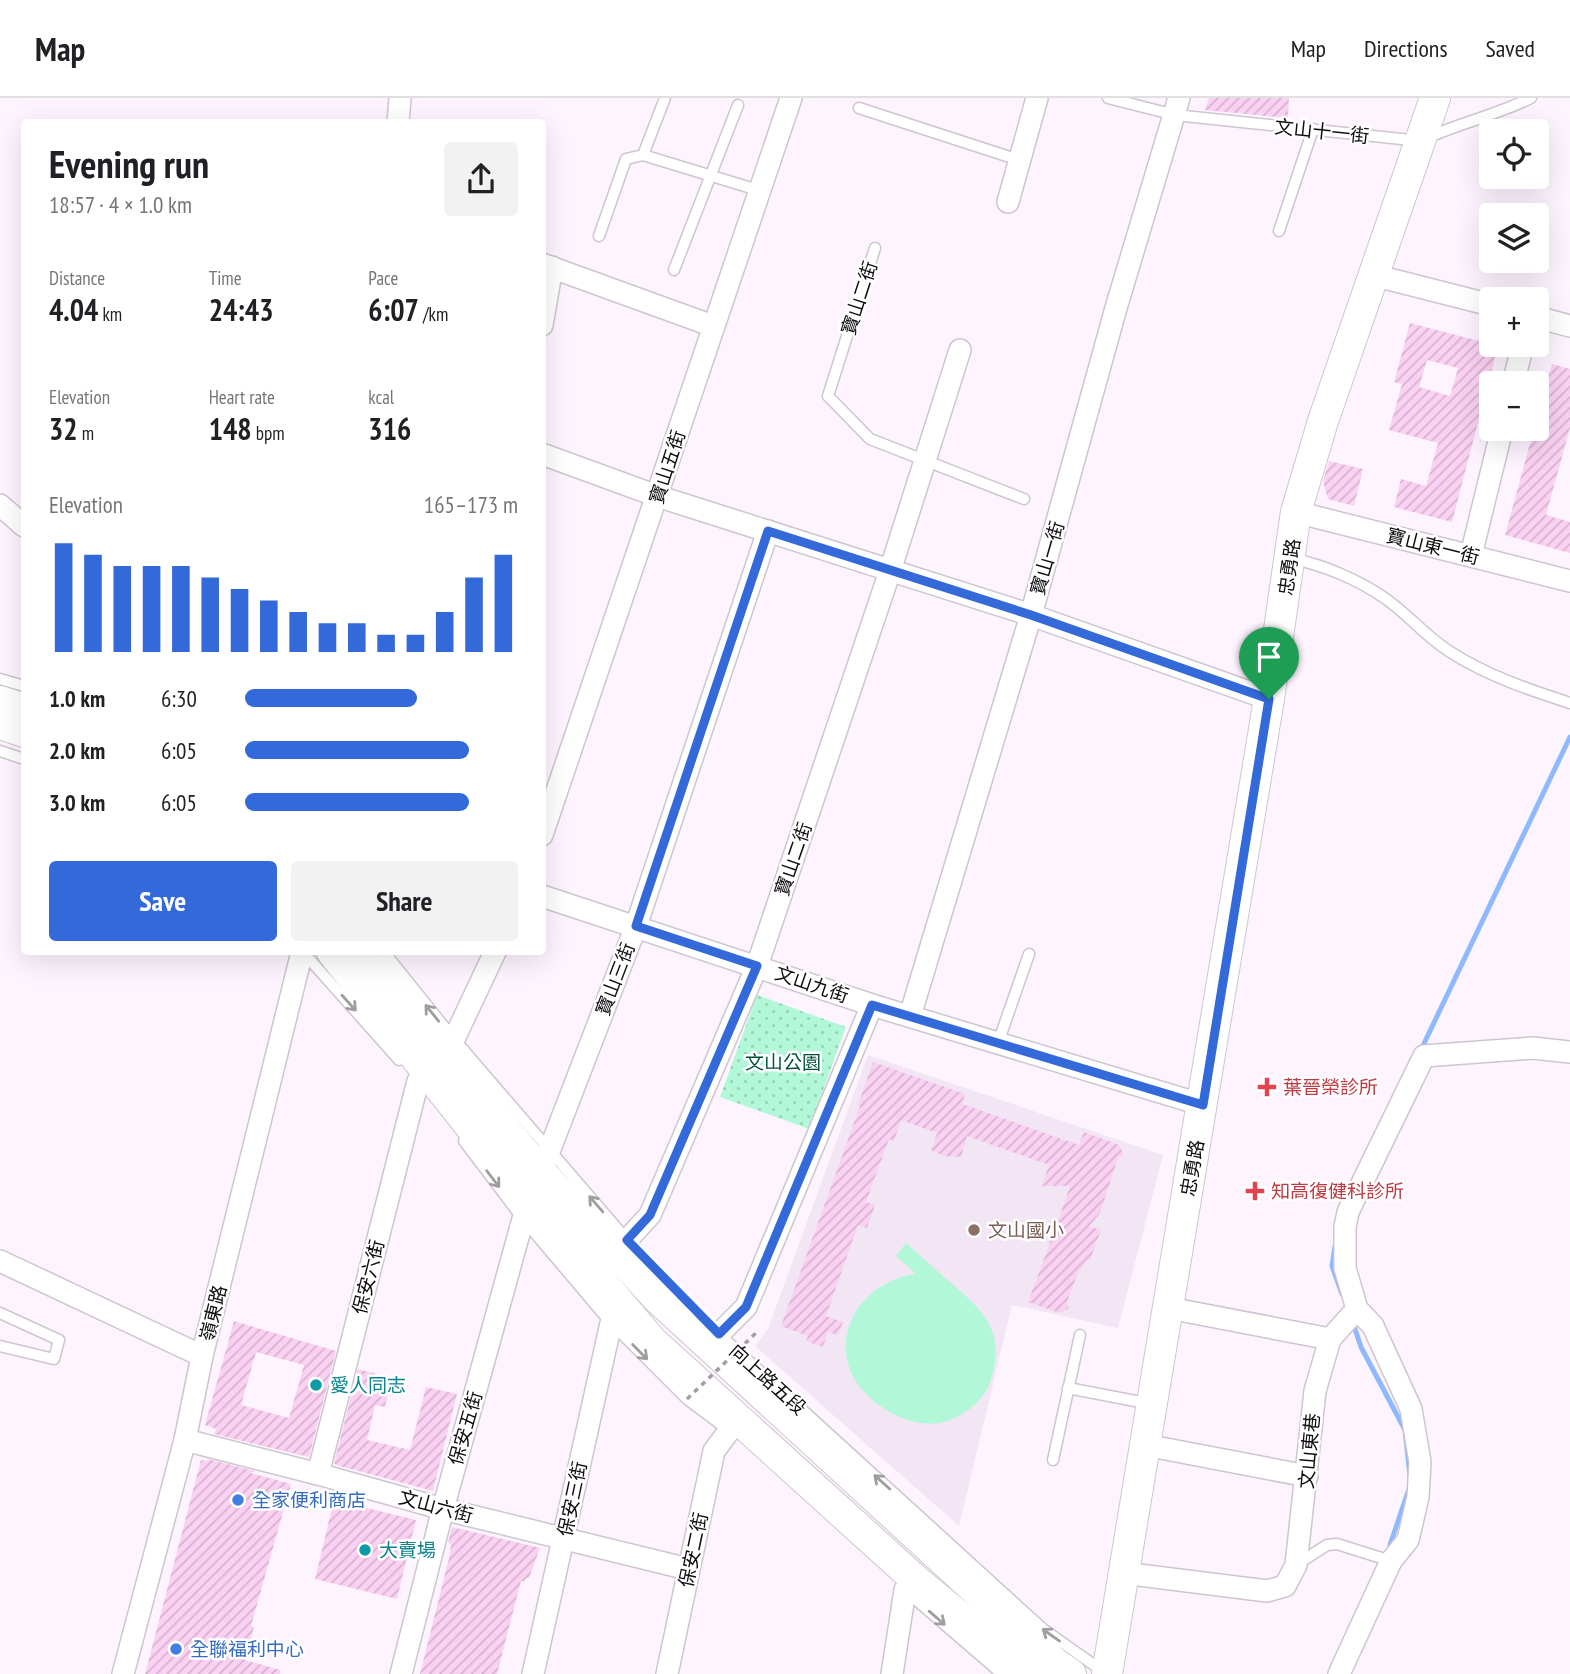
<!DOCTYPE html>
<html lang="en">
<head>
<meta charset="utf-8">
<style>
	:root { --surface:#fff; --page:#f2f2f2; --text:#202124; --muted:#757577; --line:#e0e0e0; --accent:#3369d8 }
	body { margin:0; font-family:"PT Sans Narrow","Noto Sans TC",sans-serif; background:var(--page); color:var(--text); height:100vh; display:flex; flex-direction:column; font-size:26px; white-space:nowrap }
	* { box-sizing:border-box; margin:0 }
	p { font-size:23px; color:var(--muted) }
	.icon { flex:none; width:38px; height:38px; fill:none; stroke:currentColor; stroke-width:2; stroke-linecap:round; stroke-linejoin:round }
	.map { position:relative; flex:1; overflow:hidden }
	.details { position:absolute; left:21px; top:21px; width:525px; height:836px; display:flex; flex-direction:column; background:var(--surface); border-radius:7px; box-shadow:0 7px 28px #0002 }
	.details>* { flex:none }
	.controls { position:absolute; left:1479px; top:21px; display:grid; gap:14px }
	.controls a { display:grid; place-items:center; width:70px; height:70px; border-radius:7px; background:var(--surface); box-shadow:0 7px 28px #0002; font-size:35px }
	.pin { position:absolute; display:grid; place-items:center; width:60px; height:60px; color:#fff; margin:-72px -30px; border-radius:50% 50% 50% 0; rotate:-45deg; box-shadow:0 0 7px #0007 }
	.pin .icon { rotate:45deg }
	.round { display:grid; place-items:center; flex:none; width:74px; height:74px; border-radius:7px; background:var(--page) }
	.summary { display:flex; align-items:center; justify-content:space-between; height:119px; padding:0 28px }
	h1 { font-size:38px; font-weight:800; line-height:52px }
	.stats { display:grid; grid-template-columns:repeat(3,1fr); gap:10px; height:119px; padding:7px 28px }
	.stats div { display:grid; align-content:center }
	.stats b { font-size:30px; font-weight:800 }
	.stats small { font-size:19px; font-weight:400 }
	.stats p { font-size:19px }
	.chart { height:196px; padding:14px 28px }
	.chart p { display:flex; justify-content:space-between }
	.chart svg { width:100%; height:126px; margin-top:7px; stroke:var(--accent); stroke-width:6 }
	.primary-button { display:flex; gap:14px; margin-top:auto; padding:14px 28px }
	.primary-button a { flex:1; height:80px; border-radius:7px; background:var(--accent); color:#fff; font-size:28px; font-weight:800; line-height:80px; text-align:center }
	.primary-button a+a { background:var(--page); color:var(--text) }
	ul { padding:0 28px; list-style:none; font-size:23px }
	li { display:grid; grid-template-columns:112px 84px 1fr; align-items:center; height:52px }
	li i { height:18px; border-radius:9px; background:var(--accent) }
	header { display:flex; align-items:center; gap:42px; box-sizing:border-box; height:98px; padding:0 35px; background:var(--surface); border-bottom:2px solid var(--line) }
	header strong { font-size:33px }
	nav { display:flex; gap:38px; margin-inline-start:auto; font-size:24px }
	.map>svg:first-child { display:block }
	.built { fill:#f2e5f4 }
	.green { fill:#b2f8d8 }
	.park { fill:url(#park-dots) }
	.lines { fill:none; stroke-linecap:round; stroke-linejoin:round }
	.stream { stroke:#8eb9fc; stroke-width:5 }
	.building { fill:url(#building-hatch); fill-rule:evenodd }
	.lane-casing { stroke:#cec5cf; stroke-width:13 }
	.street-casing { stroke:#cec5cf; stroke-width:24 }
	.secondary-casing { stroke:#cec5cf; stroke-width:32 }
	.lane { stroke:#fff; stroke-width:10 }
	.street { stroke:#fff; stroke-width:21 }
	.secondary { stroke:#fff; stroke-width:30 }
	.path-bridge { stroke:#a49da6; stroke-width:3.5; stroke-dasharray:5 5; stroke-linecap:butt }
	.oneway { stroke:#9f9e9f }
	.route-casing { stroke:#fff; stroke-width:14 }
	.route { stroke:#3369d8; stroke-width:9 }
	.health-dot { fill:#e0444e; stroke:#fff; stroke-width:2.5 }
	.education-dot { fill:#8d6e63; stroke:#fff; stroke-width:2.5 }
	.culture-dot { fill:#0f9aa8; stroke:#fff; stroke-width:2.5 }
	.shop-dot { fill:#3f7fe0; stroke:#fff; stroke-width:2.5 }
	.labels { text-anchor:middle; stroke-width:5; stroke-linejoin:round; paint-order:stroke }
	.street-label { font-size:19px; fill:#0f0c10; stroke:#fff }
	.park-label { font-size:19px; fill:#005138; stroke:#fff }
	.health-label { font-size:19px; fill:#be3a42; stroke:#fff; text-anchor:start }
	.education-label { font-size:19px; fill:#785e54; stroke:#fff; text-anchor:start }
	.culture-label { font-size:19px; fill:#0d838f; stroke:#fff; text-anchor:start }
	.shop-label { font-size:19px; fill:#366cbe; stroke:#fff; text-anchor:start }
</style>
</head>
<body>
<header>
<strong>Map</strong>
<nav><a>Map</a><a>Directions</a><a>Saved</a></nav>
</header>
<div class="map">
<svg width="1570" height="1576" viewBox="0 0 1570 1576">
	<defs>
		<pattern id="park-dots" width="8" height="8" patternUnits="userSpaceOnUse" patternTransform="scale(1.75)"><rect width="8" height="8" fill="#b2f8d8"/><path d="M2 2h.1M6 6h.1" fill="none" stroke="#98d3b8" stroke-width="1.8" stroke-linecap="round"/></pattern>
		<pattern id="building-hatch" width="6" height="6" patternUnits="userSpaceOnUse" patternTransform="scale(1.75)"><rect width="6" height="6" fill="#fbd1f3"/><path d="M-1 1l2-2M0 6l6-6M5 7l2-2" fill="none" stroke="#d6b2cf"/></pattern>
	</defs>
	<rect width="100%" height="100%" fill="#fdf4ff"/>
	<!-- built -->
	<path class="built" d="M 868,957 L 1163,1057 L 1118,1230 L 1012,1207 L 959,1428 L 755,1248 L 768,1231 Z"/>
	<!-- green -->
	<path class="green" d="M 906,1145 C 920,1158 935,1171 950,1184 C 982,1212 1005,1231 992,1278 C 987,1299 970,1314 950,1322 C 914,1337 858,1304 848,1266 C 836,1221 873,1181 916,1176 L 896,1158 Z"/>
	<!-- park -->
	<path class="park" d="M 757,897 L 846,929 L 809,1031 L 720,999 Z"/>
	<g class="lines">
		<!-- stream -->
		<g class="stream">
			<path d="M 1420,954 L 1570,639"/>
			<path d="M 1335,1148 L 1332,1168 L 1342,1196"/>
			<path d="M 1353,1225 L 1361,1249 L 1405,1332 L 1410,1378"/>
			<path d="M 1390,1447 L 1409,1391"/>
		</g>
	</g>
	<!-- building -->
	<g class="building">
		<path d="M 1209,0 L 1289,0 L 1288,20 L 1205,12 Z"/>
		<path d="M 1410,225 L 1498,248 L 1452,424 L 1394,409 L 1401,381 L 1426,388 L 1438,345 L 1389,332 L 1402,286 L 1394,284 ZM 1427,262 L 1458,270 L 1450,298 L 1419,289 Z"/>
		<path d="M 1552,266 L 1570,271 L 1570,330 L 1546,417 L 1570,424 L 1570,455 L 1505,437 L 1534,331 L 1536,331 L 1536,321 Z"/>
		<path d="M 1329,363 L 1363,371 L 1354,408 L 1328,401 L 1323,383 Z"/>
		<path d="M 873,964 L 965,996 L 962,1006 L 1079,1047 L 1084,1034 L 1119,1047 L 1124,1057 L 1118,1060 L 1100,1115 L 1089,1128 L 1101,1132 L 1090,1162 L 1088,1161 L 1078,1174 L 1067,1204 L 1069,1210 L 1060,1215 L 1028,1204 L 1050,1145 L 1046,1136 L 1047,1130 L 1050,1124 L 1059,1120 L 1070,1088 L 1042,1088 L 1049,1067 L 967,1038 L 961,1059 L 944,1058 L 931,1052 L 937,1035 L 901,1022 L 894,1043 L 889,1041 L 866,1104 L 875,1107 L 867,1130 L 858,1127 L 826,1218 L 843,1224 L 838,1237 L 828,1234 L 823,1249 L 806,1243 L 808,1238 L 781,1228 L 860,1008 L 858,1007 Z"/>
		<path d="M 234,1223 L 336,1253 L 309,1359 L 214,1336 L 216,1331 L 205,1327 ZM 256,1254 L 304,1267 L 289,1320 L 241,1307 Z"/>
		<path d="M 358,1271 L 392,1280 L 385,1309 L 375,1307 L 367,1342 L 410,1352 L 426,1289 L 457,1296 L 433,1393 L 336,1367 L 334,1365 Z"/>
		<path d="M 208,1361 L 255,1373 L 250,1375 L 291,1386 L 251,1528 L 254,1529 L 245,1562 L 280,1572 L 280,1576 L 145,1576 L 201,1362 L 207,1363 Z"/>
		<path d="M 334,1402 L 416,1422 L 397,1501 L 315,1481 Z"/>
		<path d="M 452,1429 L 540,1450 L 529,1480 L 526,1480 L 525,1483 L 521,1483 L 497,1576 L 420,1576 L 449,1460 L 451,1446 L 448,1445 Z"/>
	</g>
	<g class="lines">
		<!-- lane casing -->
		<g class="lane-casing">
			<g id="lane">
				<path d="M 1108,0 L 1175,17 L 1420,43 C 1456,26 1494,18 1531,0"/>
				<path d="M 859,10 L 1019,62"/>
				<path d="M 643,57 L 761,93"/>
				<path d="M 1279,133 L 1313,31"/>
				<path d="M 599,138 L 626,61 L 643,57 L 665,0"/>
				<path d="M 875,150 L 828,298 L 870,341 L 1024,401"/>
				<path d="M 674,172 L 738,7"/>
				<path d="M 1293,461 C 1324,467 1359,482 1386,501 C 1409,517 1427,540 1452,555 C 1488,578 1530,592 1570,605"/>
				<path d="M 0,581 L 24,588"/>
				<path d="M 0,653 L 24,661"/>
				<path d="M 303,854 L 399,962"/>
				<path d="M 384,854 L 454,941 L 627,1142 L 719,1236 L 1043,1531 L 1104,1574"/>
				<path d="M 998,945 L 1029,856"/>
				<path d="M 464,1043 L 523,1121 L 611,1225 L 687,1301 L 731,1334"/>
				<path d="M 0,1215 L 59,1242 L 54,1261 L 0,1248"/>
				<path d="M 1068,1290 L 1151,1306"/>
				<path d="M 1053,1362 L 1080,1237"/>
				<path d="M 1296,1467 L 1327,1447 L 1337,1446 L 1391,1463"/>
				<path d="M 914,1500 L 1002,1576"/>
			</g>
		</g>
		<!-- street casing -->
		<g class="street-casing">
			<g id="street">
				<path d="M 398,24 L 400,0"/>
				<path d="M 1008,104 L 1037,0"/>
				<path d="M 542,166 L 713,228"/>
				<path d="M 1373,177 L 1491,207"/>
				<path d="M 1536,219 L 1570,228"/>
				<path d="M 542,227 L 552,169"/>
				<path d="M 1513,285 L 1523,247"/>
				<path d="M 542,356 L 657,398 L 1031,517 L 1269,601"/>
				<path d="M 0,407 L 24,428"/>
				<path d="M 1296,414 L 1570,483"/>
				<path d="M 1471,457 L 1502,331"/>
				<path d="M 542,737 L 791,0"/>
				<path d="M 542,798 L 872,907 L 1203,1007"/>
				<path d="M 910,918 L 1031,517 L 1116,210 L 1179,0"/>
				<path d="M 454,941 L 495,854"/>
				<path d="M 627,1142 L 650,1117 L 757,868 L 890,473 L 960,252"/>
				<path d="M 0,1163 L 202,1258"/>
				<path d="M 1169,1210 L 1330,1241 L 1357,1211"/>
				<path d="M 719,1236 L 746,1209 L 872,907"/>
				<path d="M 185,1342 L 318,1376 L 443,1411 L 688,1471"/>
				<path d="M 1145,1347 L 1307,1378"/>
				<path d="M 318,1376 L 418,983"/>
				<path d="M 1123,1475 L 1267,1493 L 1285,1488 L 1296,1467 L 1315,1293 L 1330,1241"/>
				<path d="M 123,1576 L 185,1342 L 202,1258 L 302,854"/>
				<path d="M 401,1576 L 443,1411 L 523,1121 L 636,828 L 768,433"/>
				<path d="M 533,1576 L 611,1225"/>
				<path d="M 667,1576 L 714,1353 L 729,1333"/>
				<path d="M 892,1576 L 905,1492"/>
				<path d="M 1339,1576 L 1391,1463 L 1408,1442 L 1418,1399 L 1420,1364 L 1411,1311 L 1373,1228 L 1357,1211 L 1345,1170 L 1345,1129 L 1348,1114 L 1424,958 L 1533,950 L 1570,954"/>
			</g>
		</g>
		<!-- secondary casing -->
		<g class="secondary-casing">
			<g id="secondary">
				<path d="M 0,603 L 24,611"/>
				<path d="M 0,626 L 24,634"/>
				<path d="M 332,854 L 473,1032 L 652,1243 L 918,1484 L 1030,1576"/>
				<path d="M 358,854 L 540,1073 L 658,1201 L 1055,1565 L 1071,1576"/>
				<path d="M 1107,1576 L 1269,601 L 1296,414 L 1323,323 L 1435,0"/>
			</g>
		</g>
		<!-- lane -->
		<use href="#lane" class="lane"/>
		<!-- street -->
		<use href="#street" class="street"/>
		<!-- secondary -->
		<use href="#secondary" class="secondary"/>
		<!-- path-bridge -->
		<path class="path-bridge" d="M 687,1301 L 759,1232"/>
	</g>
	<!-- one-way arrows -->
	<defs><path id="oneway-shaft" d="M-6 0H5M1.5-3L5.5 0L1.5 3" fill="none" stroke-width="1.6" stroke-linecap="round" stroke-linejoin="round" transform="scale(1.75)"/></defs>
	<g class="oneway">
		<use href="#oneway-shaft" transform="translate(349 905) rotate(48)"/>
		<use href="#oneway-shaft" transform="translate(432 915) rotate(-129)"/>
		<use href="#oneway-shaft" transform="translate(493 1081) rotate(53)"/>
		<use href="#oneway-shaft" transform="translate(596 1106) rotate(-131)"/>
		<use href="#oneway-shaft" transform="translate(640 1254) rotate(45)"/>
		<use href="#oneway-shaft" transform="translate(882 1384) rotate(-138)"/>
		<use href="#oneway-shaft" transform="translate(937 1520) rotate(41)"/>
		<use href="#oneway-shaft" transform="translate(1051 1537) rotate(-145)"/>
	</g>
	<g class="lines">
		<!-- route casing -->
		<g class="route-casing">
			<path id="route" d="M 768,433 L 1031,517 L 1269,601 L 1203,1007 L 872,907 L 746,1209 L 719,1236 L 627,1142 L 650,1117 L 757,868 L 636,828 Z"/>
		</g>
		<!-- route -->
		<use href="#route" class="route"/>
	</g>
	<!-- markers -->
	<g class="health-dot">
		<path d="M1263.5 978.5h7v7h7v7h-7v7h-7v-7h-7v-7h7z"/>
		<path d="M1251.5 1082.5h7v7h7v7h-7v7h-7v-7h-7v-7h7z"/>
	</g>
	<circle class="education-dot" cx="974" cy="1132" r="7"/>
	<g class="culture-dot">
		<circle cx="316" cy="1287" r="7"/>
		<circle cx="365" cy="1452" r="7"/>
	</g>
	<g class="shop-dot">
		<circle cx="238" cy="1402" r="7"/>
		<circle cx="176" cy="1551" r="7"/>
	</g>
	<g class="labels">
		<!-- street labels -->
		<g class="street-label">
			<text transform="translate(1322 33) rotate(6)" y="7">文山十一街</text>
			<text transform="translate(859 200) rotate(-72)" y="7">寶山二街</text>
			<text transform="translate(667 369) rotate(-72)" y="7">寶山五街</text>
			<text transform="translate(1433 448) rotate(14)" y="7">寶山東一街</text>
			<text transform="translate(1047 460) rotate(-74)" y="7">寶山一街</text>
			<text transform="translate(1289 469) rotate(-82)" y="7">忠勇路</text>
			<text transform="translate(793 761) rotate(-71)" y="7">寶山二街</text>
			<text transform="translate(615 881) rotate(-69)" y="7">寶山三街</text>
			<text transform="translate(812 886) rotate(19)" y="7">文山九街</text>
			<text transform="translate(1192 1070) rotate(-80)" y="7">忠勇路</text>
			<text transform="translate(368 1179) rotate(-76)" y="7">保安六街</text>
			<text transform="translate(213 1215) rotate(-76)" y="7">嶺東路</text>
			<text transform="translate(768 1281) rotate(42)" y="7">向上路五段</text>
			<text transform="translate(465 1330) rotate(-74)" y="7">保安五街</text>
			<text transform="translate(1309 1353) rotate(-85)" y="7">文山東巷</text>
			<text transform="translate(572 1401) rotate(-78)" y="7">保安三街</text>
			<text transform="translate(436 1408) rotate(15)" y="7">文山六街</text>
			<text transform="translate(693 1452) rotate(-78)" y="7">保安二街</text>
		</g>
		<!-- park labels -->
		<g class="park-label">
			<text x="783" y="971">文山公園</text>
		</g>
		<!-- health labels -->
		<g class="health-label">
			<text x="1283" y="996">葉晉榮診所</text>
			<text x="1271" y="1100">知高復健科診所</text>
		</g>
		<!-- education labels -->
		<g class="education-label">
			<text x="988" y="1139">文山國小</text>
		</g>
		<!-- culture labels -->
		<g class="culture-label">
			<text x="330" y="1294">愛人同志</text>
			<text x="379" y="1459">大賣場</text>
		</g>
		<!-- shop labels -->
		<g class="shop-label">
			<text x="252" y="1409">全家便利商店</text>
			<text x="190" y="1558">全聯福利中心</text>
		</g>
	</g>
</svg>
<div class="controls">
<a><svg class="icon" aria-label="locate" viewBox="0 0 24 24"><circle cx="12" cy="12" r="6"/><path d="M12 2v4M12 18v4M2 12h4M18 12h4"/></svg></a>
<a><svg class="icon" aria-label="layers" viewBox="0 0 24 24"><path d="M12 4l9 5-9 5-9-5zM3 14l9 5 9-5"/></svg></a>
<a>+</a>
<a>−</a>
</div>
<div class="pin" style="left:1269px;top:601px;background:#1e9e55"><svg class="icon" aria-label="arrive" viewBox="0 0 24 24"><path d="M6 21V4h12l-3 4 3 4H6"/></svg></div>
<section class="details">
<div class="summary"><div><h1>Evening run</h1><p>18:57 · 4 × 1.0 km</p></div><a class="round"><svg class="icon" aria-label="share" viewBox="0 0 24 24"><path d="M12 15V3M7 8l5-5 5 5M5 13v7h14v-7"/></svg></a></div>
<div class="stats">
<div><p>Distance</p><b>4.04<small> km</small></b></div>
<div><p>Time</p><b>24:43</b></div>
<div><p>Pace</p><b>6:07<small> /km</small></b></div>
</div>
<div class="stats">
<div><p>Elevation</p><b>32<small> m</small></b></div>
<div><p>Heart rate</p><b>148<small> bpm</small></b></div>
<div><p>kcal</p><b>316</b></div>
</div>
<div class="chart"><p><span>Elevation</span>165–173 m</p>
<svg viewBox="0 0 160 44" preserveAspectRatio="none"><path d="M5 44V6M15 44V10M25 44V14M35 44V14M45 44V14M55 44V18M65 44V22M75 44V26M85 44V30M95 44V34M105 44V34M115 44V38M125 44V38M135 44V30M145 44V18M155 44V10"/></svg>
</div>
<ul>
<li><b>1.0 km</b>6:30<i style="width:63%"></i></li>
<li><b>2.0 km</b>6:05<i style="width:82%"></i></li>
<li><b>3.0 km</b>6:05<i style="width:82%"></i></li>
</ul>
<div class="primary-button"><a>Save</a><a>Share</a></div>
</section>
</div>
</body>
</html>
